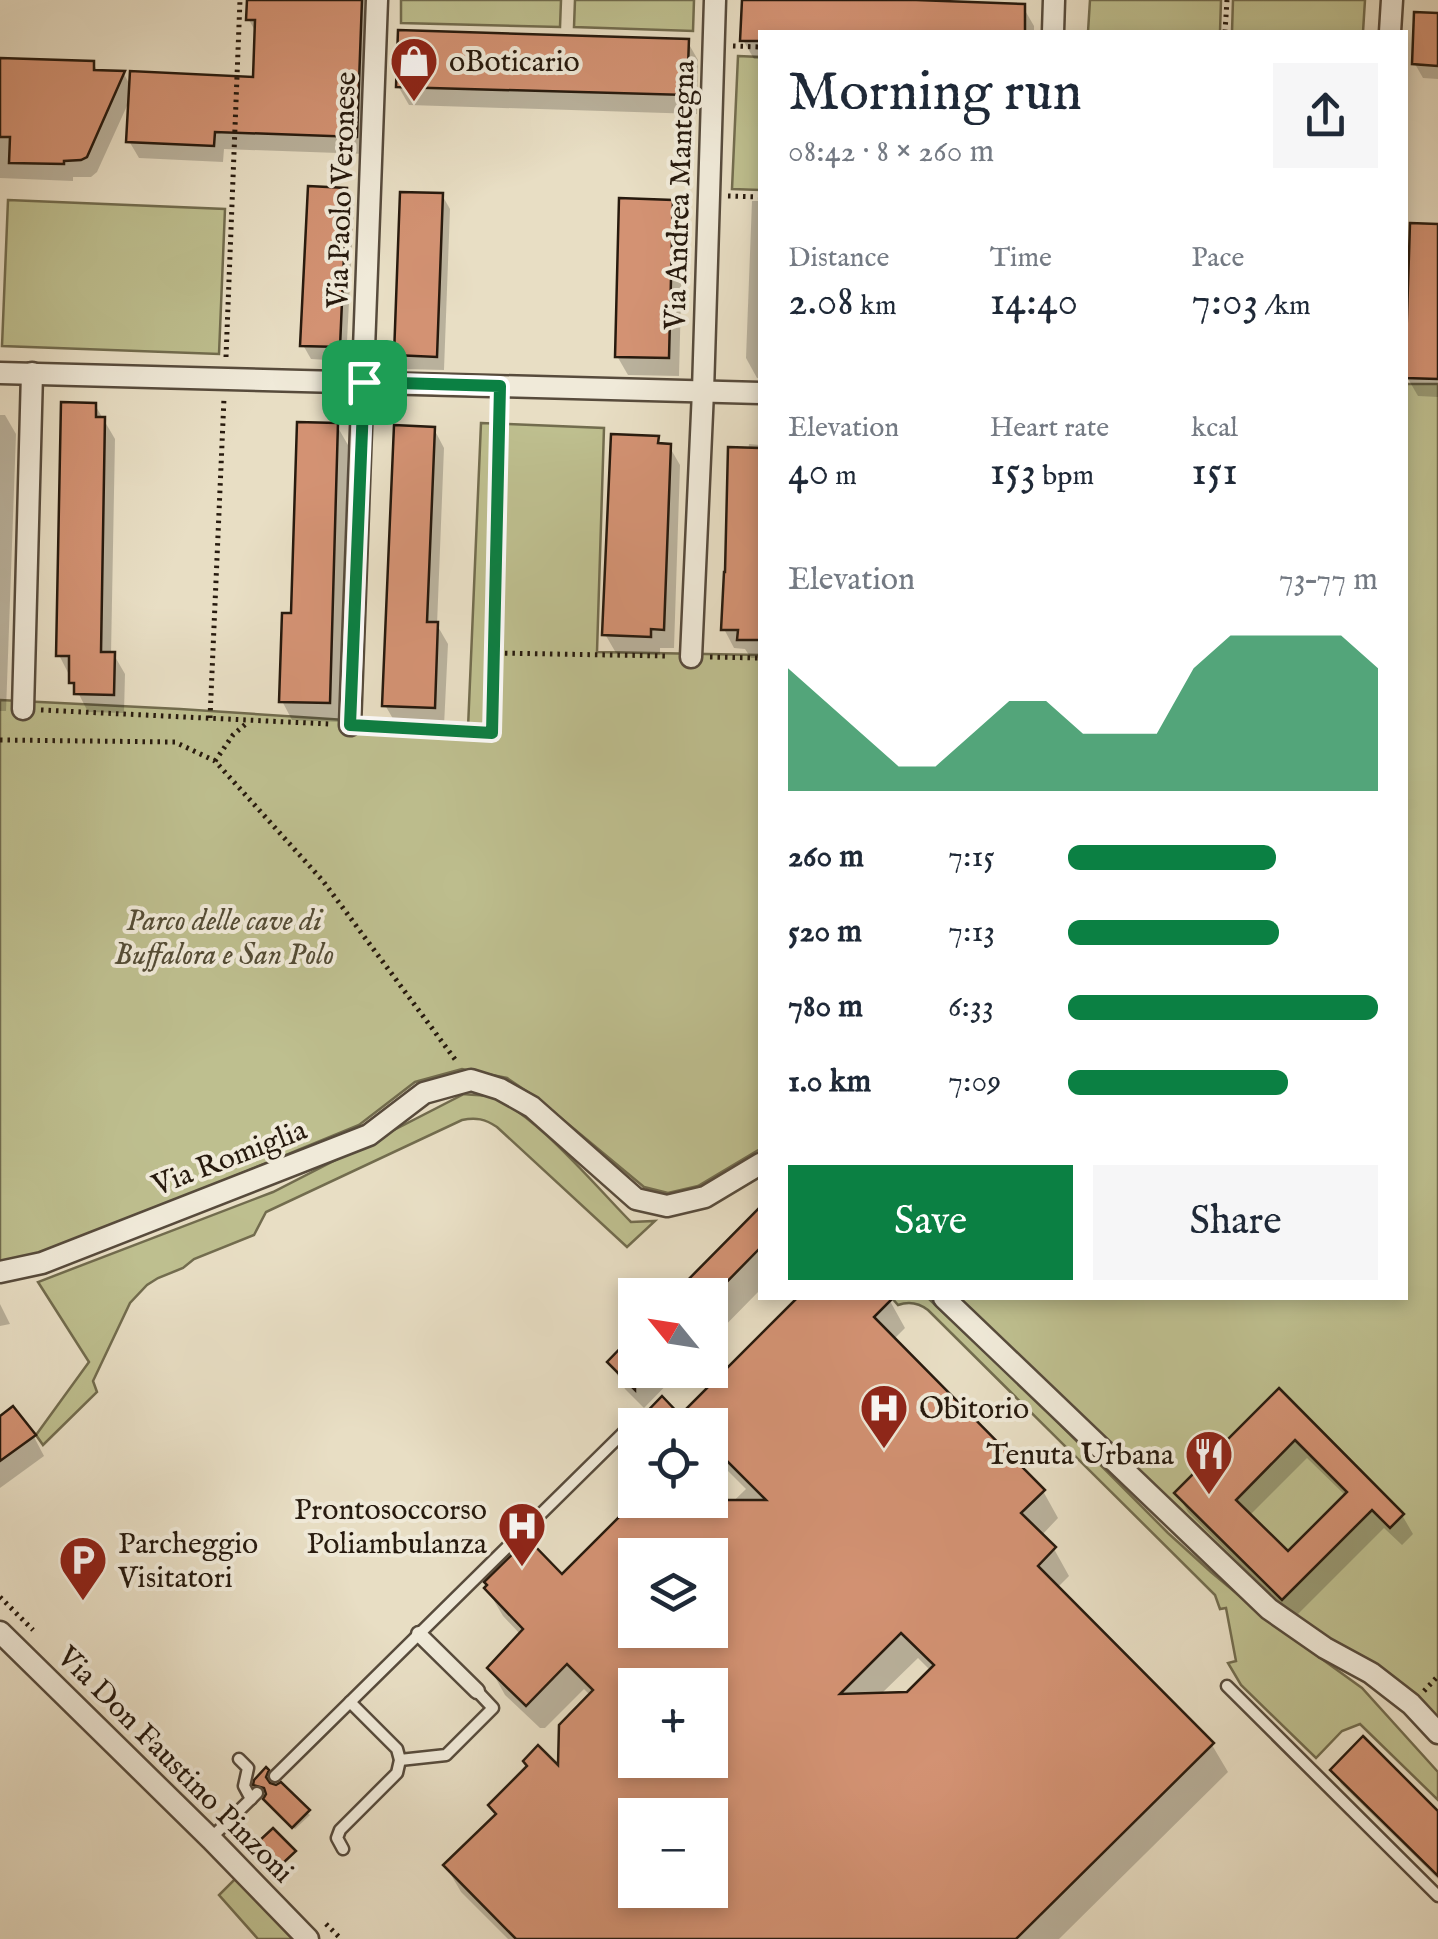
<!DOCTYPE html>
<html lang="en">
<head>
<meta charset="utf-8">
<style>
	:root { --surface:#fff; --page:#f6f6f7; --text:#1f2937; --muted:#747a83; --accent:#0b8043 }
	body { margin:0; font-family:"IM FELL English",serif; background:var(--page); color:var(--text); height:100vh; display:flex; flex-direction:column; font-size:38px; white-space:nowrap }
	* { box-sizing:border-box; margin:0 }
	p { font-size:32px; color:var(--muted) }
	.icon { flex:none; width:55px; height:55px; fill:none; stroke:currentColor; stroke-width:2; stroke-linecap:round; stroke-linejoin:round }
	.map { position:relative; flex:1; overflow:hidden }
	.sheet { position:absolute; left:758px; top:30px; width:650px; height:1270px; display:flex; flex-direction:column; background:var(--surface); border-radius:0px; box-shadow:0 5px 15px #0003 }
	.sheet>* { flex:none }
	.needle { width:65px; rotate:300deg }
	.tools { position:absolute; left:618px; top:1278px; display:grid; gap:20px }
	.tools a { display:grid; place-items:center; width:110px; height:110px; border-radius:0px; background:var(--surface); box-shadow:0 5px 15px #0003; font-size:50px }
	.pin { position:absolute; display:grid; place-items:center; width:85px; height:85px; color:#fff; margin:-42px; border-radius:20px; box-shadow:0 5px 15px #0006 }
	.round { display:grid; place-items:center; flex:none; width:105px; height:105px; border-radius:0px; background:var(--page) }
	.head { display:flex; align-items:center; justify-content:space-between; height:170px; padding:0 30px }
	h1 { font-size:55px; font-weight:600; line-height:75px }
	.stats { display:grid; grid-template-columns:repeat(3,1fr); gap:15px; height:170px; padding:10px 30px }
	.stats div { display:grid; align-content:center }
	.stats b { font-size:42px; font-weight:600 }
	.stats small { font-size:28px; font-weight:400 }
	.stats p { font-size:28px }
	.chart { height:280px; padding:20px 30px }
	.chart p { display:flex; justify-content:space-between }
	.chart svg { width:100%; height:180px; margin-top:10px; fill:var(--accent); opacity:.7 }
	.button { display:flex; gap:20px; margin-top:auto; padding:20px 30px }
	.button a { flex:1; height:115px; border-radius:0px; background:var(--accent); color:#fff; font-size:40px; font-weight:600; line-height:115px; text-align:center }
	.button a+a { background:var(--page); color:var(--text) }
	ul { padding:0 30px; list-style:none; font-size:32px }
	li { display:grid; grid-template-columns:160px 120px 1fr; align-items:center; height:75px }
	li i { height:25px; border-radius:12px; background:var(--accent) }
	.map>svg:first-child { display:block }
	.green { fill:#bebf8f; stroke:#726c4e; stroke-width:2.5 }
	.shadow { fill:#0003; fill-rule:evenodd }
	.building { fill:#d39273; stroke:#271a0e; stroke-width:2.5; fill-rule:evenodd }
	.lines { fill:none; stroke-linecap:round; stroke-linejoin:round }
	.service-casing { stroke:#574b3c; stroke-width:15 }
	.pedestrian-casing { stroke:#574b3c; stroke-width:19 }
	.minor-casing { stroke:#574b3c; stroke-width:25 }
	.path { stroke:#271a0e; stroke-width:5; stroke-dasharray:2.5 5; stroke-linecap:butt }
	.service { stroke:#f0ead9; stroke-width:10 }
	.pedestrian { stroke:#f0ead9; stroke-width:14 }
	.minor { stroke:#f0ead9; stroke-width:20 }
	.route-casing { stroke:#fff; stroke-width:20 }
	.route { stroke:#0b8043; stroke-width:12 }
	.labels { text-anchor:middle; stroke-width:8; stroke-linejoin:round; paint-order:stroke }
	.poi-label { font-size:30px; fill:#271a0e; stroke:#f0ead9; text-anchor:start }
	.street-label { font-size:30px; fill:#271a0e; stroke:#f0ead9 }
	.park-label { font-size:30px; font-style:italic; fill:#544c35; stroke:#f0ead9 }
</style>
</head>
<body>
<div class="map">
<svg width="1438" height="1939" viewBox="0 0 1438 1939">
	<rect width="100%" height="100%" fill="#e8dec4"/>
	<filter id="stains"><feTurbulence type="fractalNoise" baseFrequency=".002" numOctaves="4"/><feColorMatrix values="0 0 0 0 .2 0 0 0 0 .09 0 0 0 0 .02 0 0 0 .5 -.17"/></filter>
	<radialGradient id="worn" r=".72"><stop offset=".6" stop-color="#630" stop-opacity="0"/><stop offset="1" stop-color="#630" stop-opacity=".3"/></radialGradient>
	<!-- green -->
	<g class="green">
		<path d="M 401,0 L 561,0 L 560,27 L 401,23 Z"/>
		<path d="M 575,0 L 694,0 L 693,31 L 574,27 Z"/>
		<path d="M 1090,0 L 1221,0 L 1220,32 L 1088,32 Z"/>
		<path d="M 1233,0 L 1365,0 L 1363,32 L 1232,32 Z"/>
		<path d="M 738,56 L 760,57 L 760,190 L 732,189 Z"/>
		<path d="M 8,200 L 225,209 L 219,354 L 2,346 Z"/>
		<path d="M 1405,384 L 1438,384 L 1438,1721 L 1274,1606 L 958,1298 L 1405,1298 Z"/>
		<path d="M 481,423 L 604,428 L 597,652 L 760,655 L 760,1149 L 698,1186 L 668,1193 L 644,1187 L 538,1099 L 507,1078 L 462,1069 L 415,1082 L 359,1125 L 40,1256 L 0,1263 L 0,700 L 180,709 L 468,728 Z"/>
		<path d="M 464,1094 C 471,1095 480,1095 488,1096 C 529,1106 599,1190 631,1222 L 655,1221 L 627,1247 L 497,1127 C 485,1119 476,1117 462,1120 L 266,1212 L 254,1235 L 194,1259 L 183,1268 L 158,1278 L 147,1285 L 130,1303 L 93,1381 L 97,1392 L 43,1445 L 36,1435 L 89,1362 L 38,1282 L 273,1192 Z"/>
		<path d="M 892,1298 L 928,1298 L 1028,1392 L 1168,1533 L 1211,1572 L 1272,1623 L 1362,1688 L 1438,1772 L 1438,1800 L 1360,1724 L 1342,1731 L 1316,1758 L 1241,1685 L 1228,1663 L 1236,1661 L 1226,1608 L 1220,1609 L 1215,1595 L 928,1310 C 919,1303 909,1301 898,1305 Z"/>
		<path d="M 239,1875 L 296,1939 L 258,1939 L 219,1895 Z"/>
	</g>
	<!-- shadow -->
	<g class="shadow">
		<path d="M 249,0 L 372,0 L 366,154 L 224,149 L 223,162 L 139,158 L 129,141 L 131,97 L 97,172 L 91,177 L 73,177 L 73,181 L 0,178 L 0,61 L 93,63 L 98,72 L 124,74 L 131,87 L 255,80 L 257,34 L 249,20 Z"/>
		<path d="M 744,0 L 853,0 L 1023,7 L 1034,26 L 1034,32 L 760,32 L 760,59 L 754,59 L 743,40 Z"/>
		<path d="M 1438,15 L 1438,79 L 1423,78 L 1415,64 Z"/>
		<path d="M 687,41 L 698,60 L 697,114 L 409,105 L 398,86 Z"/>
		<path d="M 346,190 L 354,204 L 346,361 L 311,359 L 303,345 Z"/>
		<path d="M 442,195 L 450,209 L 444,370 L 405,369 L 397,355 Z"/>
		<path d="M 752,201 L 760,201 L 760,378 L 757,378 L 746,358 Z"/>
		<path d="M 672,202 L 683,221 L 679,376 L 628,375 L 617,356 Z"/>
		<path d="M 1438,226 L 1438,397 L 1418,396 L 1407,377 Z"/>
		<path d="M 95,405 L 115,439 L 111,655 L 114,655 L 125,674 L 124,713 L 88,712 L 59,655 Z"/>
		<path d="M 0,415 L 5,415 L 16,434 L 6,711 L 0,711 Z"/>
		<path d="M 337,426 L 348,445 L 340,722 L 292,720 L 282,701 L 294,615 Z"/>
		<path d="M 434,429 L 444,448 L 437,625 L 448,644 L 444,726 L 396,724 L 385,705 Z"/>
		<path d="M 657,438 L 662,446 L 669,446 L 680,465 L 674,648 L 660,648 L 660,655 L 616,653 L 605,634 Z"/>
		<path d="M 749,444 L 760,445 L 760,658 L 751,658 L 745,649 L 734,648 L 724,629 Z"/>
		<path d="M 760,1210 L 760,1290 L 710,1341 L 710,1295 L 676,1295 Z"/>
		<path d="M 800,1298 L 886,1298 L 890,1301 L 905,1328 L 893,1340 L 1043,1491 L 1058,1518 L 1041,1536 L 1054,1549 L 1069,1576 L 1057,1588 L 1212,1745 L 1228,1772 L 1059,1939 L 508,1939 L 461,1892 L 446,1866 L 497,1816 L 491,1805 L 561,1771 L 591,1696 L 584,1689 L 545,1728 L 540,1728 L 505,1695 L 490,1668 L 521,1635 L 503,1616 L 487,1589 L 562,1578 L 639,1500 L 682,1500 L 708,1526 L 746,1489 L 710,1453 L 710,1425 L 689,1425 L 687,1421 L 683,1425 L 643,1425 L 662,1400 L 680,1418 ZM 635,1555 L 710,1555 L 710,1630 L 635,1630 ZM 918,1658 L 931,1671 L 908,1695 L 880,1695 ZM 635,1685 L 710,1685 L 710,1760 L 635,1760 ZM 635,1815 L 710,1815 L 710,1890 L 635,1890 Z"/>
		<path d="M 0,1304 L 10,1324 L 0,1326 Z"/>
		<path d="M 635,1337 L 635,1370 L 681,1370 L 644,1408 L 625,1389 L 610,1362 Z"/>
		<path d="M 1279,1391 L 1402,1515 L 1413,1534 L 1402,1545 L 1384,1528 L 1294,1618 L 1188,1512 L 1177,1493 ZM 1307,1458 L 1346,1496 L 1288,1554 L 1249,1516 Z"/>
		<path d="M 13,1410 L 34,1437 L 44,1456 L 0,1488 L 0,1419 Z"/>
		<path d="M 1333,1770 L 1438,1815 L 1438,1879 L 1341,1784 Z"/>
		<path d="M 266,1771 L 269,1775 L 267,1783 L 310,1815 L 295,1829 L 268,1803 L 267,1791 L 264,1788 L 258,1788 L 256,1785 Z"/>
	</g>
	<!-- building -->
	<g class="building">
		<path d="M 247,0 L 362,0 L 357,137 L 215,132 L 214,146 L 126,142 L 130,71 L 253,77 L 255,20 L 246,20 Z"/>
		<path d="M 742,0 L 916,0 L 1025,4 L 1025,32 L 760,32 L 760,41 L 740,41 Z"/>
		<path d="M 1414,12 L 1438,13 L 1438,66 L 1412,64 Z"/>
		<path d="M 398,30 L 689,39 L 687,95 L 396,87 Z"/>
		<path d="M 0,58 L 94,61 L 94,70 L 125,71 L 87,157 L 81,160 L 64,161 L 64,164 L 9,163 L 10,137 L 0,137 Z"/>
		<path d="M 308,186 L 347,188 L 340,347 L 300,346 Z"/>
		<path d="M 400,192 L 443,193 L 437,357 L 394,355 Z"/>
		<path d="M 619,198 L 673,200 L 669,358 L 615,357 Z"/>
		<path d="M 1410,223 L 1438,224 L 1438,379 L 1405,378 Z"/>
		<path d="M 61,402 L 96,403 L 96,417 L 105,417 L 101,652 L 115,652 L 114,695 L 74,694 L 74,683 L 69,683 L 69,656 L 56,656 Z"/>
		<path d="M 297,422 L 338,423 L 330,703 L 279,702 L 282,613 L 291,613 Z"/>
		<path d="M 394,425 L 435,427 L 427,622 L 438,622 L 435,708 L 382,706 Z"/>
		<path d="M 611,434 L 659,436 L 658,443 L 671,444 L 664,630 L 651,629 L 651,637 L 602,635 Z"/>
		<path d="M 728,447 L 760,448 L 760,640 L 737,640 L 738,630 L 721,630 L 724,572 L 725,572 Z"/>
		<path d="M 760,1207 L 760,1248 L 714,1295 L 673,1295 Z"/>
		<path d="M 797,1298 L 893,1298 L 874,1317 L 1045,1490 L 1021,1513 L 1056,1547 L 1038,1566 L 1214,1743 L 1016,1939 L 516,1939 L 443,1865 L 496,1814 L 488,1805 L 527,1766 L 523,1761 L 538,1745 L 558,1765 L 559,1725 L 593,1690 L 567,1664 L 526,1706 L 487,1668 L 523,1629 L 484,1588 L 487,1585 L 484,1582 L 528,1539 L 562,1574 L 636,1500 L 766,1500 L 710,1444 L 710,1425 L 690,1425 L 680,1415 ZM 635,1555 L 710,1555 L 710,1630 L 635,1630 ZM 901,1633 L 934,1665 L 907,1692 L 840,1694 ZM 635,1685 L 710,1685 L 710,1760 L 635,1760 ZM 635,1815 L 710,1815 L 710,1890 L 635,1890 Z"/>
		<path d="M 635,1333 L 635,1390 L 607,1362 Z"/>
		<path d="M 1279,1388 L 1404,1514 L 1390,1528 L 1372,1510 L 1282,1600 L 1174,1493 ZM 1295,1440 L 1347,1492 L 1288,1551 L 1236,1500 Z"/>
		<path d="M 662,1396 L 680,1415 L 670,1425 L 634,1425 Z"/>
		<path d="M 13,1406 L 36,1435 L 0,1461 L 0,1416 Z"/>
		<path d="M 1363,1736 L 1438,1811 L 1438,1876 L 1330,1770 Z"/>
		<path d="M 266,1767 L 269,1770 L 266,1777 L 270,1783 L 276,1785 L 281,1782 L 310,1810 L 292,1828 L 263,1799 L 266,1794 L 264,1788 L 253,1785 L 254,1780 Z"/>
		<path d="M 273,1828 L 296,1851 L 282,1864 L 259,1841 Z"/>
	</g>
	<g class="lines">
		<!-- service casing -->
		<g class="service-casing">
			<g id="service">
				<path d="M 1227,1686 L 1438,1896"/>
				<path d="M 239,1759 L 248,1768 L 244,1786 L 251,1799"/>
				<path d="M 400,1760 L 446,1755 L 493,1708 L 477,1691"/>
				<path d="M 275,1776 L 625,1431"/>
				<path d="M 211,1838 L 257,1793"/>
				<path d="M 343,1849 L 337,1838 L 340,1830 L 397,1773 L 400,1760 L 397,1749 L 350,1702"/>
			</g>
		</g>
		<!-- pedestrian casing -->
		<g class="pedestrian-casing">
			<path id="pedestrian" d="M 419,1634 L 477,1691"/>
		</g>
		<!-- minor casing -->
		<g class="minor-casing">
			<g id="minor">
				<path d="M 1053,32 L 1054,0"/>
				<path d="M 1390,32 L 1392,0"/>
				<path d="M 0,373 L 760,393"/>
				<path d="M 691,657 L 703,391 L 715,0"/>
				<path d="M 23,709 L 32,373"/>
				<path d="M 350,725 L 377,0"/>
				<path d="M 0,1272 L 42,1263 L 369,1135 L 424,1093 L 471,1080 L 500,1089 L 532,1107 L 636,1199 L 667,1206 L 705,1197 L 760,1164"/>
				<path d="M 944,1298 L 1269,1609 L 1325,1648 L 1371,1673 L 1411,1704 L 1438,1733"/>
				<path d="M 0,1632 L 211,1839 L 308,1939"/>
			</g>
		</g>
		<!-- path -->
		<g class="path">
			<path d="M 1225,32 L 1227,0"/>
			<path d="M 733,46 L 760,47"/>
			<path d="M 728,196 L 760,197"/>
			<path d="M 226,357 L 240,0"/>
			<path d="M 500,409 L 494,653 L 669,656"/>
			<path d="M 710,657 L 760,658"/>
			<path d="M 41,710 L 329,724"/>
			<path d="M 210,718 L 224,398"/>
			<path d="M 370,726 L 491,733 L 494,653"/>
			<path d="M 0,740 L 175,742 L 215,761 L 323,881 L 457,1062"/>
			<path d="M 215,761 L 233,735 L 248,722"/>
			<path d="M 0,1597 L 33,1630"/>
			<path d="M 1424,1691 L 1438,1676"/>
			<path d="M 326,1924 L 341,1939"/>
		</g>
		<!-- service -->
		<use href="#service" class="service"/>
		<!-- pedestrian -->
		<use href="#pedestrian" class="pedestrian"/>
		<!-- minor -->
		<use href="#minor" class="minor"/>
	</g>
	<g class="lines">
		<!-- route casing -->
		<g class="route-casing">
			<path id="route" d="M 364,382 L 500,386 L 492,733 L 350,725 Z"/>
		</g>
		<!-- route -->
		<use href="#route" class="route"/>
	</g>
	<!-- icons -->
	<defs>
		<g id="shop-pin" transform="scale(2.5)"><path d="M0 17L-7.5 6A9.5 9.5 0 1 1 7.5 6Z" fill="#8f2418" stroke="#f0ead9"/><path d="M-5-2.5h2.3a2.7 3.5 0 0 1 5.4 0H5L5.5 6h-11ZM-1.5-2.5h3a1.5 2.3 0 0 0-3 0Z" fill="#fff"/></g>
		<g id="hospital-pin" transform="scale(2.5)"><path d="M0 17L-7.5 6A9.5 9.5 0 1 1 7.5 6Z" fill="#8f2418" stroke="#f0ead9"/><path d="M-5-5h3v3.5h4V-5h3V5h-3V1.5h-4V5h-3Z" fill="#fff"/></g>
		<g id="restaurant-pin" transform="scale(2.5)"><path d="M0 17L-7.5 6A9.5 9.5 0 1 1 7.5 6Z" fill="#8f2418" stroke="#f0ead9"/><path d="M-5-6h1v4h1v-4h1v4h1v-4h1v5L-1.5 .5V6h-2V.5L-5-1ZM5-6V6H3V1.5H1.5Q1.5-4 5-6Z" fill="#fff"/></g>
		<g id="parking-pin" transform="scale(2.5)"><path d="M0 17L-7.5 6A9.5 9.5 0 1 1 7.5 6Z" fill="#8f2418" stroke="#f0ead9"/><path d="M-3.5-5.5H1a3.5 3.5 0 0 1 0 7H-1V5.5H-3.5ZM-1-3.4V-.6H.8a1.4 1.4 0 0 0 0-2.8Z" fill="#fff"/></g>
	</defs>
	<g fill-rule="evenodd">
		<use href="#shop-pin" x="414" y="61"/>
		<use href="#hospital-pin" x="884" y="1408"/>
		<use href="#restaurant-pin" x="1209" y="1454"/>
		<use href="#hospital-pin" x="522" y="1526"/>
		<use href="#parking-pin" x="83" y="1560"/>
	</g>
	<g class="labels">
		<!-- poi labels -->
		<g class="poi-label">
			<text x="449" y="71">oBoticario</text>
			<text x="919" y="1418">Obitorio</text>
			<text x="1174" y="1464" text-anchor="end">Tenuta Urbana</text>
			<text x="487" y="1519" text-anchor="end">Prontosoccorso<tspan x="487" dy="34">Poliambulanza</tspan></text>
			<text x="118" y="1553">Parcheggio<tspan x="118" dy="34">Visitatori</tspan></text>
		</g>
		<!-- street labels -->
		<g class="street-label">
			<text transform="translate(341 190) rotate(-88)" y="10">Via Paolo Veronese</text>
			<text transform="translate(679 195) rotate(-88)" y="10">Via Andrea Mantegna</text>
			<text transform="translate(229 1157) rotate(-21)" y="10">Via Romiglia</text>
			<text transform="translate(176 1764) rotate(45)" y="10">Via Don Faustino Pinzoni</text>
		</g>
		<!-- park labels -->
		<g class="park-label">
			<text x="224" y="930">Parco delle cave di<tspan x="224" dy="34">Buffalora e San Polo</tspan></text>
		</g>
	</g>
	<rect width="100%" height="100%" filter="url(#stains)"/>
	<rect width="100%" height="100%" fill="url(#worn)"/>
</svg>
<div class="tools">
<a><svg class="needle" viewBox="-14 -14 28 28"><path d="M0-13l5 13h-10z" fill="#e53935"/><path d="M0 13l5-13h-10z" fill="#747a83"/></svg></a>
<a><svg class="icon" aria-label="locate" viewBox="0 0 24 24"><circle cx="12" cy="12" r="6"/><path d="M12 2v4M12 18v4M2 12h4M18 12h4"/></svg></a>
<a><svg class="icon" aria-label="layers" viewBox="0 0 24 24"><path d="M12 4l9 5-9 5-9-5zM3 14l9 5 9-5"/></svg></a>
<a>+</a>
<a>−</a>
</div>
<div class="pin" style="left:364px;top:382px;background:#1e9e55"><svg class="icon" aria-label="arrive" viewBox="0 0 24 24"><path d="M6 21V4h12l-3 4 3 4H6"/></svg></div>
<section class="sheet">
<div class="head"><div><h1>Morning run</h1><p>08:42 · 8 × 260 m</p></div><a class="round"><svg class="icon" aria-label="share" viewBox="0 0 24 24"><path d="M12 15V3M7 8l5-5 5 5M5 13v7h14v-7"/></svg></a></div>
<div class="stats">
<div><p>Distance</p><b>2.08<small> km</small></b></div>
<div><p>Time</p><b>14:40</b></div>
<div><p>Pace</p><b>7:03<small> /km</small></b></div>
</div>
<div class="stats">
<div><p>Elevation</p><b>40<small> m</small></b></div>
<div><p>Heart rate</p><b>153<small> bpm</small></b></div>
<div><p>kcal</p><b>151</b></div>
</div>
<div class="chart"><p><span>Elevation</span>73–77 m</p>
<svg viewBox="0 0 160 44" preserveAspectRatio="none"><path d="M0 44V14L10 22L20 30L30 38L40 38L50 30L60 22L70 22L80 30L90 30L100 30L110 14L120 6L130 6L140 6L150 6L160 14V44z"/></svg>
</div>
<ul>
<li><b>260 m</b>7:15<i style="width:67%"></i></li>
<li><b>520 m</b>7:13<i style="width:68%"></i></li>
<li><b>780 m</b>6:33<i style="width:100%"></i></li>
<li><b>1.0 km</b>7:09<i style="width:71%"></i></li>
</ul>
<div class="button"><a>Save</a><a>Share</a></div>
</section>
</div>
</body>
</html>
